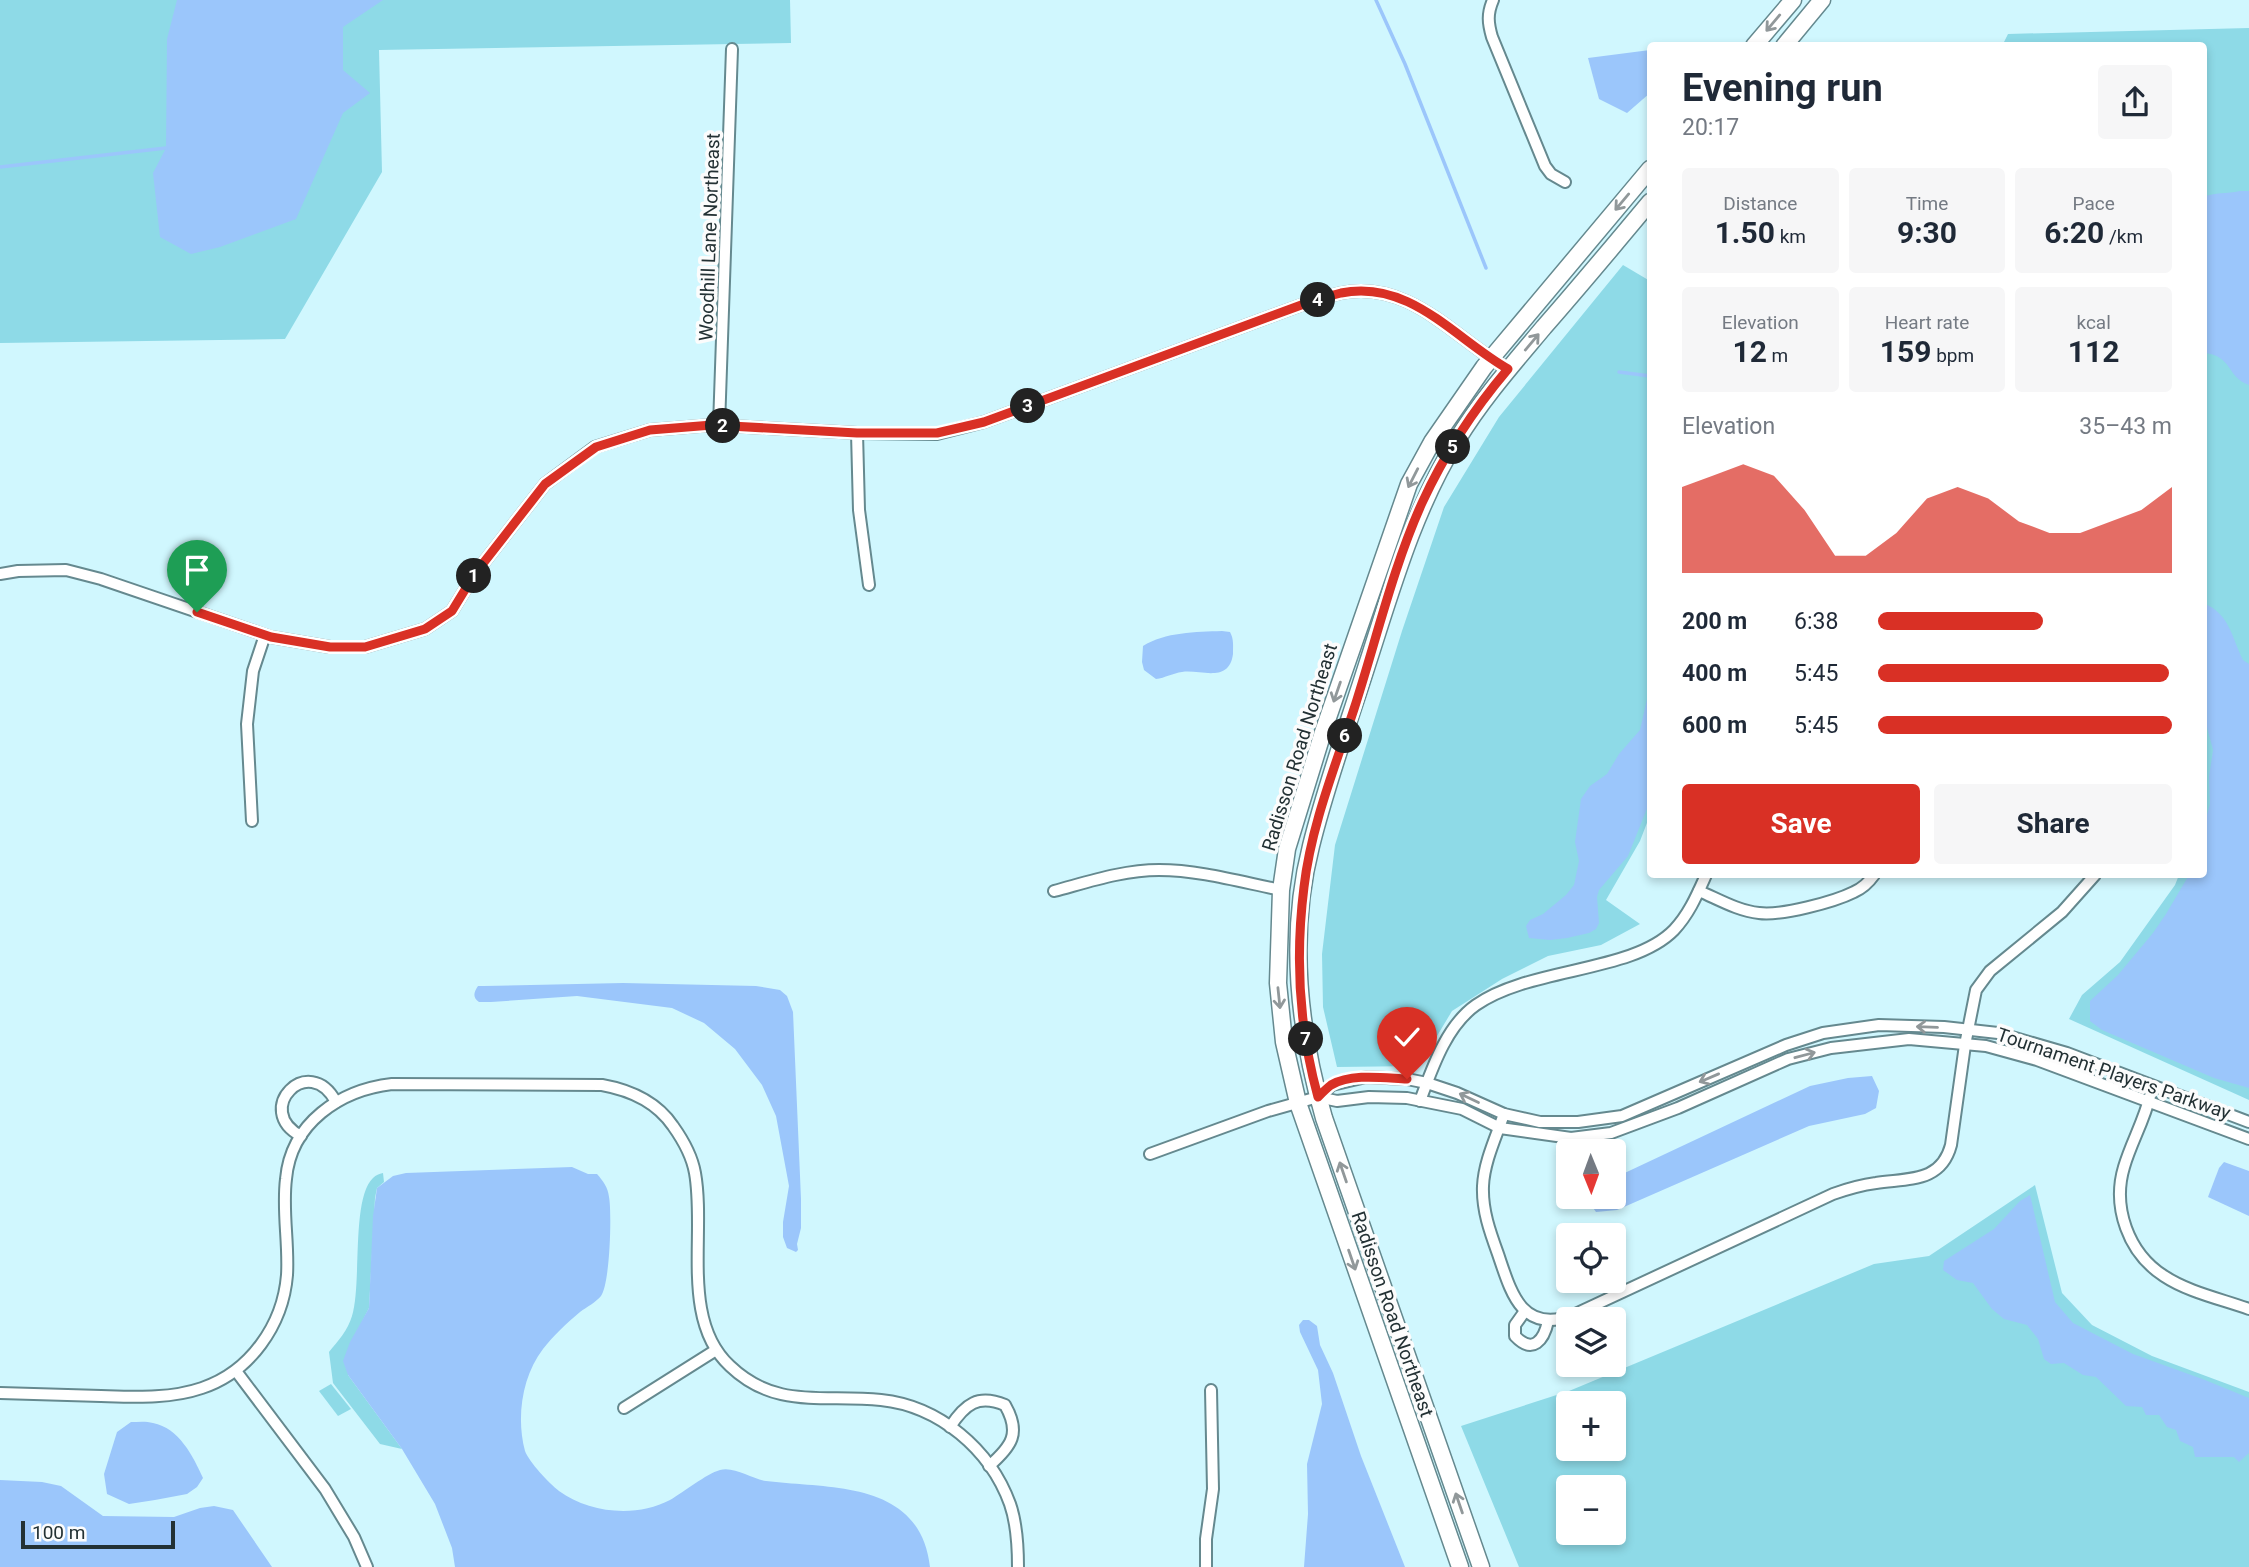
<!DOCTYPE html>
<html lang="en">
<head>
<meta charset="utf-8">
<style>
	:root { --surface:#fff; --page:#f6f6f7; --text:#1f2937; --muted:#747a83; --accent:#d93025 }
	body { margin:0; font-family:Roboto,sans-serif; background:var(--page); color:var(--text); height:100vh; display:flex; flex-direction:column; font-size:26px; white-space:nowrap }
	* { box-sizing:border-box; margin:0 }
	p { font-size:23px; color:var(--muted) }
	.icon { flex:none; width:38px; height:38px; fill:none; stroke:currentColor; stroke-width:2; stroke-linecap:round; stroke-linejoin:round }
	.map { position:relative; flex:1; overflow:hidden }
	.panel { position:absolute; left:1647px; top:42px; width:560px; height:836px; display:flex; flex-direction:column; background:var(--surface); border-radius:7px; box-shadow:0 4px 10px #0003 }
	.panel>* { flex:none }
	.needle { width:46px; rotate:179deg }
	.tools { position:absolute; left:1556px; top:1139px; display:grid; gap:14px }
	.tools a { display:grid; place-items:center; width:70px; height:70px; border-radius:7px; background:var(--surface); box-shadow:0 4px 10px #0003; font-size:35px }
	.scale { position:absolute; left:21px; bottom:18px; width:154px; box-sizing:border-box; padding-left:7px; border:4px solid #233134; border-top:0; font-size:19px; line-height:24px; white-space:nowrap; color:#233134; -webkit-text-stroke:5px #fcfcfc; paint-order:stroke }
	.pin { position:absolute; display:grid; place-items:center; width:60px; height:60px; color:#fff; margin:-72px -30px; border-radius:50% 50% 50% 0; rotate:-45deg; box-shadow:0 0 7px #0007 }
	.pin .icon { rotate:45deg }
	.km { position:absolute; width:35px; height:35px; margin:-18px; border-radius:50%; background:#222; color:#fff; font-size:19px; line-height:35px; text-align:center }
	.round { display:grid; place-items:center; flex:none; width:74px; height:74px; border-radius:7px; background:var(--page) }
	.summary { display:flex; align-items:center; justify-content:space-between; height:119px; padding:0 35px }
	h1 { font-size:38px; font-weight:700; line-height:52px }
	.metrics { display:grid; grid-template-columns:repeat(3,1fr); gap:10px; height:119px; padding:7px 35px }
	.metrics div { display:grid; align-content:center; border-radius:7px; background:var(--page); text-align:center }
	.metrics b { font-size:30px; font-weight:700 }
	.metrics small { font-size:19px; font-weight:400 }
	.metrics p { font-size:19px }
	.chart { height:196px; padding:14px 35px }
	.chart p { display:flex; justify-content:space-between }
	.chart svg { width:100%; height:126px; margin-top:7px; fill:var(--accent); opacity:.7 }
	.cta { display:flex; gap:14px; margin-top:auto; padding:14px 35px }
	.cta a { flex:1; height:80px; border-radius:7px; background:var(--accent); color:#fff; font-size:28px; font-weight:700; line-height:80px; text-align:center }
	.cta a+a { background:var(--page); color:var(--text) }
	ul { padding:0 35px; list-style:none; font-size:23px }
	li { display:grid; grid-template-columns:112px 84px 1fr; align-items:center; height:52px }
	li i { height:18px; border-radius:9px; background:var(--accent) }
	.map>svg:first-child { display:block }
	.green { fill:#8edae7; fill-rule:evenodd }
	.water { fill:#9bc6fb }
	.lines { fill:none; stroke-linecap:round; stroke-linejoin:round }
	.stream { stroke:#9bc6fb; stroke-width:3.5 }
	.minor-casing { stroke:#65898f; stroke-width:14 }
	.secondary-casing { stroke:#65898f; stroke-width:19 }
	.minor { stroke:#fff; stroke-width:10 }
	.secondary { stroke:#fff; stroke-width:16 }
	.oneway { stroke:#91989a }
	.route-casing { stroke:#fff; stroke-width:14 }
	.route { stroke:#d93025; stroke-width:9 }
	.labels { text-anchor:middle; stroke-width:7; stroke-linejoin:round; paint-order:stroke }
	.street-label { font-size:19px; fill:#233134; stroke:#fcfcfc }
</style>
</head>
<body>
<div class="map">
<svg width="2249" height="1567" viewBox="0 0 2249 1567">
	<rect width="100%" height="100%" fill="#d0f7fe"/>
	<!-- green -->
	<g class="green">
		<path d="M 0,0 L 790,0 L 791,43 L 379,50 L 382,172 L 285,339 L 0,343 Z"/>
		<path d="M 2249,28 L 2249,1100 L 2069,1019 L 2082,995 L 2120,962 L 2175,885 L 2179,875 L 2203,875 L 2205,746 L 2203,740 L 2203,46 L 2002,46 L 2008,34 Z"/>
		<path d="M 1623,265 L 1650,281 L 1650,815 L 1640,841 L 1606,900 L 1640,924 L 1601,945 L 1548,956 L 1502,979 L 1452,1011 L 1419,1066 L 1337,1067 L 1323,1007 L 1322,954 L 1335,845 L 1402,631 L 1444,507 L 1499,417 Z"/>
		<path d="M 383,1173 L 384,1182 L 377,1188 L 375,1198 L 369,1308 L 361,1324 L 348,1375 L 402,1449 L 380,1444 L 333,1383 L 329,1352 C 338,1341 348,1330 352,1316 C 362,1284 351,1199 373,1178 C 376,1175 379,1174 383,1173 Z"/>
		<path d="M 2035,1185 L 2062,1293 L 2092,1325 L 2152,1356 L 2249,1392 L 2249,1567 L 1519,1567 L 1461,1426 L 1569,1391 L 1874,1264 L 1929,1256 ZM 1568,1404 L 1614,1404 L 1614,1449 L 1568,1449 ZM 1568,1488 L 1614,1488 L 1614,1533 L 1568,1533 Z"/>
		<path d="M 331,1384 L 351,1409 L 338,1416 L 319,1391 Z"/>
	</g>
	<!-- water -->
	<g class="water">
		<path d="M 177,0 L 383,0 L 343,27 L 343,70 L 370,93 L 343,113 L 296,219 L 220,247 L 191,254 L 160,237 L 153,173 L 166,148 L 167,39 Z"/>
		<path d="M 1650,50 L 1650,93 L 1627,113 L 1599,99 L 1588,58 Z"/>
		<path d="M 2240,191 L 2249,191 L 2249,385 C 2226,377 2233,355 2203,353 L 2203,197 C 2215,192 2227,194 2240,191 Z"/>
		<path d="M 2203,603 C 2230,614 2231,636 2243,660 L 2249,664 L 2249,1088 L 2214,1078 L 2102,1030 L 2090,1021 L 2090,1001 L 2118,975 L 2153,933 L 2166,914 L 2189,875 L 2203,875 L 2203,829 L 2210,804 L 2209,777 L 2213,750 L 2203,712 Z"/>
		<path d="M 1222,631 L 1230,632 C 1234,639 1233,646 1233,654 C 1229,684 1200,669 1182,672 C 1173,673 1165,678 1156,679 L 1144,670 L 1142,662 L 1143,646 C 1165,632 1196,632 1222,631 Z"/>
		<path d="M 1650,686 L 1650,801 L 1628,856 L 1599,890 L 1597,897 L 1599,923 L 1596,929 L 1589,933 L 1567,938 L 1550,940 L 1529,938 L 1526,926 L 1530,920 L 1543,914 L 1566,895 L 1574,885 L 1579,861 L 1575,842 L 1581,799 L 1590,786 L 1607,774 L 1619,754 L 1640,730 Z"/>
		<path d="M 623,983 L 756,986 L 780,990 L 787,996 L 793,1012 L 801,1199 L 801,1228 L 797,1244 L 798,1250 L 796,1252 L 787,1248 L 783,1237 L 783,1222 L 789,1186 L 776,1116 L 762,1085 L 735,1049 L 704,1023 L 672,1008 L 577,996 L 491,1002 L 479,1002 C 472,997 474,992 478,986 L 484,986 Z"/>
		<path d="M 1872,1076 L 1879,1091 L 1876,1108 L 1865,1114 L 1809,1126 L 1617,1210 L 1596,1212 L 1591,1205 L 1590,1197 L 1614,1197 L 1614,1178 L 1810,1086 L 1848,1078 Z"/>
		<path d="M 2224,1162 L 2249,1171 L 2249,1216 L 2208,1197 L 2219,1168 Z"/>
		<path d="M 572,1167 L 588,1174 L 597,1174 C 603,1181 608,1187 609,1197 C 612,1212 610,1284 601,1296 C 596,1302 587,1307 580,1312 C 567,1323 553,1336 543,1349 C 522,1376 516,1418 525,1451 C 529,1462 549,1483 559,1491 C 589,1513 636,1518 670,1500 C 684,1492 706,1474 720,1470 C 734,1466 752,1479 766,1481 C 831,1489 920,1480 930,1567 L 455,1567 L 452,1548 L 435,1504 L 402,1449 L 348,1375 L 343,1361 L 350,1342 L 369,1308 L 373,1216 L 377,1188 L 393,1176 L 406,1173 Z"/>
		<path d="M 2030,1195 L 2055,1302 L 2073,1323 L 2133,1354 L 2205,1380 L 2249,1398 L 2249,1453 L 2239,1462 L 2234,1457 L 2195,1457 L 2193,1447 L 2180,1441 L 2176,1430 L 2167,1427 L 2159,1415 L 2146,1415 L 2142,1407 L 2126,1406 L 2096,1377 L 2083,1375 L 2064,1363 L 2051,1364 L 2044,1359 L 2038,1339 L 2027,1325 L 2004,1319 L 1992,1309 L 1973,1283 L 1957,1280 L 1943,1270 L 1944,1261 L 1994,1229 L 2020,1201 Z"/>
		<path d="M 1303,1320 L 1309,1320 L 1317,1326 L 1320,1345 L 1333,1373 L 1361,1456 L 1405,1567 L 1304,1567 L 1308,1514 L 1307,1464 L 1322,1404 L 1318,1370 L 1300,1332 L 1299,1325 Z"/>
		<path d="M 131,1422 C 138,1422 146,1421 153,1423 C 179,1428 193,1456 203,1478 L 197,1487 L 187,1494 L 155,1500 L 129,1504 L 107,1494 L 104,1474 L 117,1432 Z"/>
		<path d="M 0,1480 L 42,1482 L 61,1486 L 103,1516 L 174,1517 L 200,1508 L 214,1506 L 233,1510 L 272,1567 L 0,1567 Z"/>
	</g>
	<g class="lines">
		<!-- stream -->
		<g class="stream">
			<path d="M 1376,0 L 1405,64 L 1486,268"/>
			<path d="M 0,167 L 166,148"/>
			<path d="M 1619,372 L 1650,376"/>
		</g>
		<!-- minor casing -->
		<g class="minor-casing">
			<g id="minor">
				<path d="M 1493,0 C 1487,14 1488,23 1492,37 L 1545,166 L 1551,174 L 1565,182"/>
				<path d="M 719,426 L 732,49"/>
				<path d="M 857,433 L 859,510 L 869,585"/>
				<path d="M 0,574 L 18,571 L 66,570 L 101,579 L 271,637 L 330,647 L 365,647 L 425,629 L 452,611 L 474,575 L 545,484 L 595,447 L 650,430 L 712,425 L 857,433 L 937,434 L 984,422 L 1304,304 C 1316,300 1329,296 1341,293 C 1410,279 1455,339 1508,369"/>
				<path d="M 252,821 L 247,724 L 253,671 L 265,635"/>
				<path d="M 1054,891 C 1088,882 1123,870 1159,870 C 1200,870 1241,882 1281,890"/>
				<path d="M 1699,891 C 1718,899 1738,911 1759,913 C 1781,916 1834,902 1854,892 C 1863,888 1869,882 1874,875"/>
				<path d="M 2150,1096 C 2144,1121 2131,1143 2124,1167 C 2112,1207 2128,1253 2164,1276 C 2188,1292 2221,1299 2249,1309"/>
				<path d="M 1318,1097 L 1337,1101 L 1369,1097 L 1407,1098 L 1462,1109 L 1500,1128 L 1571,1138 L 1611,1133 L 1678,1108 L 1788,1059 L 1831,1048 L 1909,1039 L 1986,1046 L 2037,1060 L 2249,1139"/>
				<path d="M 1420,1101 C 1432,1069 1446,1026 1476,1005 C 1530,967 1632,973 1674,930 C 1689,914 1697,895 1706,875"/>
				<path d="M 1504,1114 C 1496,1137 1484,1162 1483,1186 C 1482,1210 1490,1232 1498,1254 C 1511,1292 1521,1333 1571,1316 L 1833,1194 C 1847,1189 1861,1185 1876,1183 C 1908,1178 1941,1183 1951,1145 L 1965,1045 L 1976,990 L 1990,971 L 2062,912 L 2095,875"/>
				<path d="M 301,1136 C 252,1110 309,1051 336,1102"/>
				<path d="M 1150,1154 L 1268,1111 L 1318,1097 L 1332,1085 L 1366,1077 L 1407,1079 L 1427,1083 L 1457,1093 L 1504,1114 L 1540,1122 L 1578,1122 L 1622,1116 L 1786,1045 L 1823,1033 L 1879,1025 L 1944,1027 L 1998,1033 L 2067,1053 L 2249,1122"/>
				<path d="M 1525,1311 L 1515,1325 L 1515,1336 C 1533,1355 1544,1340 1548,1321"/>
				<path d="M 236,1371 L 325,1489 L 354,1537 L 367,1567"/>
				<path d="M 0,1393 C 34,1394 68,1395 101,1396 C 135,1397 170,1399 202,1388 C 250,1372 283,1325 287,1275 C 289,1243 282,1211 286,1179 C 291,1123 340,1090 392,1084 L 602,1085 C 630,1090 656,1101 673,1126 C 683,1140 692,1156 695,1173 C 706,1234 680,1320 730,1366 C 776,1410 824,1394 881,1400 C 939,1406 990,1449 1010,1504 C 1017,1524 1018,1546 1018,1567"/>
				<path d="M 624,1408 L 716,1350"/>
				<path d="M 950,1427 C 965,1404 978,1394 1005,1405 C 1021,1433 1012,1446 989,1466"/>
				<path d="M 1206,1567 L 1206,1539 L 1213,1489 L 1211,1390"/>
			</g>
		</g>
		<!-- secondary casing -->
		<g class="secondary-casing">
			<g id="secondary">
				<path d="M 1754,46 L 1793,0"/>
				<path d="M 1784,46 L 1822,0"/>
				<path d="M 1460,1567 L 1298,1103 L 1284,1042 L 1278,983 L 1281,890 L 1287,849 L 1323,732 L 1409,484 L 1432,442 L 1484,367 L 1650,169"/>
				<path d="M 1481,1567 L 1324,1118 C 1299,1031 1288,936 1311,846 C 1326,785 1348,725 1367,665 C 1392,588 1414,509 1457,440 C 1482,399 1513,364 1544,327 C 1580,286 1615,244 1650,202"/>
			</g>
		</g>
		<!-- minor -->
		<use href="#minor" class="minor"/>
		<!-- secondary -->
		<use href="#secondary" class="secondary"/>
	</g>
	<!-- one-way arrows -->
	<defs><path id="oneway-shaft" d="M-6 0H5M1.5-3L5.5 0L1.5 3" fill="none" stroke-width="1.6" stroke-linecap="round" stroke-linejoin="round" transform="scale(1.75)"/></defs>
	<g class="oneway">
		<use href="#oneway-shaft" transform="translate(1773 23) rotate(130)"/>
		<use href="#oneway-shaft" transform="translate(1622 202) rotate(130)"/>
		<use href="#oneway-shaft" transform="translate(1532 342) rotate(-50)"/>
		<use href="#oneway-shaft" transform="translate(1413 478) rotate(117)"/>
		<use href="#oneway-shaft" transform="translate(1337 692) rotate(109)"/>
		<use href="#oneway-shaft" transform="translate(1279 998) rotate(84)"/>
		<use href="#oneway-shaft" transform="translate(1927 1027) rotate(-178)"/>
		<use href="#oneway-shaft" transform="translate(1805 1055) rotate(-15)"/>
		<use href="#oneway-shaft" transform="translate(1709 1078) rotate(157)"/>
		<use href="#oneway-shaft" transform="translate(1469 1098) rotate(-155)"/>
		<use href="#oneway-shaft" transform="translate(1343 1172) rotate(-109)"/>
		<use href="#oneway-shaft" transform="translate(1352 1260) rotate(71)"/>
		<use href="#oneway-shaft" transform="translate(1459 1503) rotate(-109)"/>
	</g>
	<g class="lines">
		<!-- route casing -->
		<g class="route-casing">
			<path id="route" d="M 197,612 L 271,637 L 330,647 L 365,647 L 425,629 L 452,611 L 474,575 L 545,484 L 596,447 L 650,430 L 712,425 L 857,433 L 937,433 L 984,422 L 1304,304 C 1316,300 1329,296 1341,293 C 1410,279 1455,339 1508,369 C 1474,409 1444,455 1422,503 C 1393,567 1376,641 1354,709 C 1335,767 1311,826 1304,887 C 1295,958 1299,1028 1318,1097 C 1322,1093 1327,1088 1331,1085 C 1352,1073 1384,1078 1407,1079"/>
		</g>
		<!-- route -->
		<use href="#route" class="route"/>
	</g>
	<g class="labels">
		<!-- street labels -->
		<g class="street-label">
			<text transform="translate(709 237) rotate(-88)" y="7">Woodhill Lane Northeast</text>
			<text transform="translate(1299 747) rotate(-73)" y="7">Radisson Road Northeast</text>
			<text transform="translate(2114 1073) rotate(19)" y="7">Tournament Players Parkway</text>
			<text transform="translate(1393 1314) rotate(71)" y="7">Radisson Road Northeast</text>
		</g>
	</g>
</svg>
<div class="tools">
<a><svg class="needle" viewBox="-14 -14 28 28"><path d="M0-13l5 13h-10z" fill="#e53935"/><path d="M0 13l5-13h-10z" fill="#747a83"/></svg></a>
<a><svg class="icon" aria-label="locate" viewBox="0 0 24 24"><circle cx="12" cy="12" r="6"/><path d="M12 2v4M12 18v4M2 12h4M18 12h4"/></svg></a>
<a><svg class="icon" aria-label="layers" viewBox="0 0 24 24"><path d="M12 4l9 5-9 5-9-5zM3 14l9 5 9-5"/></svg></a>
<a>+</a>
<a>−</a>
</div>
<div class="scale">100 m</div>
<div class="pin" style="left:197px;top:612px;background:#1e9e55"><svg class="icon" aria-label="arrive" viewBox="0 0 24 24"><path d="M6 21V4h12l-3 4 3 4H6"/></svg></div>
<div class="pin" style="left:1407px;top:1079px;background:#d93025"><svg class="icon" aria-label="check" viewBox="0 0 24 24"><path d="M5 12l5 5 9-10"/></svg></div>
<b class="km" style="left:474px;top:576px">1</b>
<b class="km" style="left:723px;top:426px">2</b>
<b class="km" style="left:1028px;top:406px">3</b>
<b class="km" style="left:1318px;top:300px">4</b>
<b class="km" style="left:1453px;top:447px">5</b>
<b class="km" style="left:1345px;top:736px">6</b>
<b class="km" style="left:1306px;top:1039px">7</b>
<section class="panel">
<div class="summary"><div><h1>Evening run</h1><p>20:17</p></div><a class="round"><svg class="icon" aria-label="share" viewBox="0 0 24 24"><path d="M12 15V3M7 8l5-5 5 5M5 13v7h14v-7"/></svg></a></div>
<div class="metrics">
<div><p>Distance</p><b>1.50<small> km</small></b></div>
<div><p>Time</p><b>9:30</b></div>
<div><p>Pace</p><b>6:20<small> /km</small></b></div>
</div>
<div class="metrics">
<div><p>Elevation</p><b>12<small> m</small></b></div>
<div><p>Heart rate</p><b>159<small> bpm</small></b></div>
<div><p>kcal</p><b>112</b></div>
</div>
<div class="chart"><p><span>Elevation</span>35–43 m</p>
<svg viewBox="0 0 160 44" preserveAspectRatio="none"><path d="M0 44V14L10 10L20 6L30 10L40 22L50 38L60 38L70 30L80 18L90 14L100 18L110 26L120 30L130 30L140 26L150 22L160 14V44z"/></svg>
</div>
<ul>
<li><b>200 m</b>6:38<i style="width:56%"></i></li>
<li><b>400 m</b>5:45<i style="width:99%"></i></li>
<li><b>600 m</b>5:45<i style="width:100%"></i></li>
</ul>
<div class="cta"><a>Save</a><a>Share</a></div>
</section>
</div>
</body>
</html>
